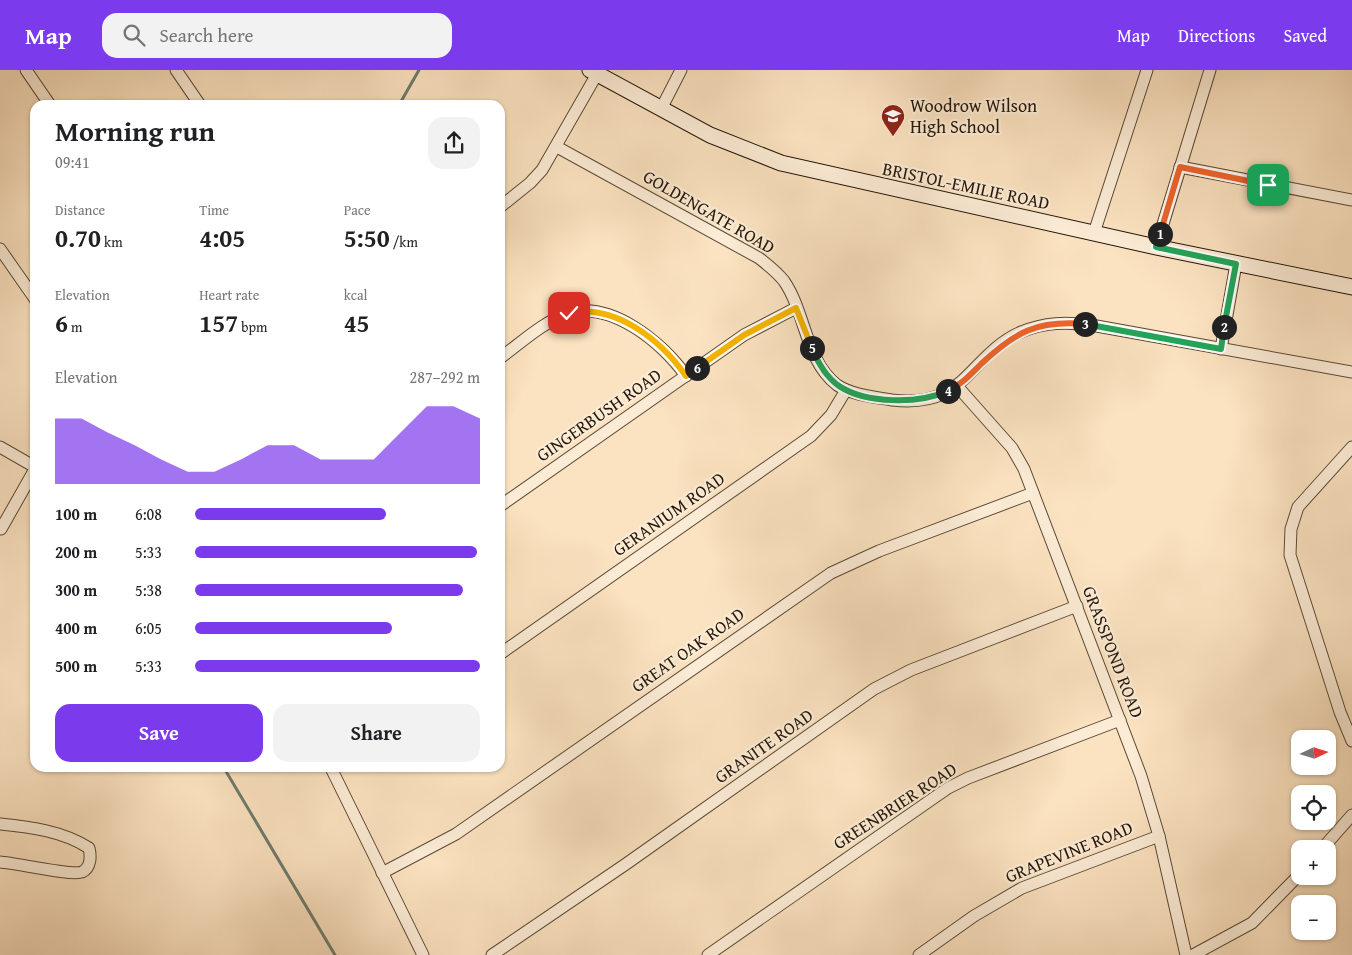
<!DOCTYPE html>
<html lang="en">
<head>
<meta charset="utf-8">
<style>
	:root { --surface:#fff; --page:#f2f2f2; --text:#202124; --muted:#757577; --accent:#7c3aed }
	body { margin:0; font-family:"Gentium Book Plus",serif; background:var(--page); color:var(--text); height:100vh; display:flex; flex-direction:column; font-size:19px; white-space:nowrap }
	* { box-sizing:border-box; margin:0 }
	p { font-size:16px; color:var(--muted) }
	.icon { flex:none; width:28px; height:28px; fill:none; stroke:currentColor; stroke-width:2; stroke-linecap:round; stroke-linejoin:round }
	.map { position:relative; flex:1; overflow:hidden }
	.details { position:absolute; left:30px; top:30px; width:475px; height:672px; display:flex; flex-direction:column; background:var(--surface); border-radius:15px; box-shadow:0 1px 4px #0004 }
	.details>* { flex:none }
	.needle { width:32px; rotate:86deg }
	.fabs { position:absolute; left:1291px; top:660px; display:grid; gap:10px }
	.fabs a { display:grid; place-items:center; width:45px; height:45px; border-radius:10px; background:var(--surface); box-shadow:0 1px 4px #0004; font-size:25px }
	.pin { position:absolute; display:grid; place-items:center; width:42px; height:42px; color:#fff; margin:-21px; border-radius:10px; box-shadow:0 2px 8px #0006 }
	.km { position:absolute; width:25px; height:25px; margin:-12px; border-radius:50%; background:#222; color:#fff; font-size:14px; line-height:25px; text-align:center }
	.round { display:grid; place-items:center; flex:none; width:52px; height:52px; border-radius:15px; background:var(--page) }
	.headline { display:flex; align-items:center; justify-content:space-between; height:85px; padding:0 25px }
	h1 { font-size:28px; font-weight:700; line-height:38px }
	.metrics { display:grid; grid-template-columns:repeat(3,1fr); gap:8px; height:85px; padding:5px 25px }
	.metrics div { display:grid; align-content:center }
	.metrics b { font-size:25px; font-weight:700 }
	.metrics small { font-size:14px; font-weight:400 }
	.metrics p { font-size:14px }
	.chart { height:140px; padding:10px 25px }
	.chart p { display:flex; justify-content:space-between }
	.chart svg { width:100%; height:90px; margin-top:5px; fill:var(--accent); opacity:.7 }
	.button { display:flex; gap:10px; margin-top:auto; padding:10px 25px }
	.button a { flex:1; height:58px; border-radius:15px; background:var(--accent); color:#fff; font-size:20px; font-weight:700; line-height:58px; text-align:center }
	.button a+a { background:var(--page); color:var(--text) }
	ul { padding:0 25px; list-style:none; font-size:16px }
	li { display:grid; grid-template-columns:80px 60px 1fr; align-items:center; height:38px }
	li i { height:12px; border-radius:6px; background:var(--accent) }
	header { display:flex; align-items:center; gap:30px; box-sizing:border-box; height:70px; padding:0 25px; background:var(--accent); color:#fff }
	header strong { font-size:24px }
	nav { display:flex; gap:28px; margin-inline-start:auto; font-size:18px }
	.search { width:350px; height:45px; background:var(--page); display:flex; align-items:center; gap:12px; box-sizing:border-box; padding:0 18px; border-radius:15px; color:var(--muted); font-size:19px }
	.map>svg:first-child { display:block }
	.lines { fill:none; stroke-linecap:round; stroke-linejoin:round }
	.stream { stroke:#6e7b6d; stroke-width:3 }
	.street-casing { stroke:#5a4a36; stroke-width:13 }
	.secondary-casing { stroke:#251708; stroke-width:17 }
	.street { stroke:#fcecd6; stroke-width:11 }
	.secondary { stroke:#fcecd6; stroke-width:15 }
	.split-1-casing { stroke:#fff; stroke-width:10 }
	.split-2-casing { stroke:#fff; stroke-width:10 }
	.split-3-casing { stroke:#fff; stroke-width:10 }
	.split-4-casing { stroke:#fff; stroke-width:10 }
	.split-5-casing { stroke:#fff; stroke-width:10 }
	.split-6-casing { stroke:#fff; stroke-width:10 }
	.split-7-casing { stroke:#fff; stroke-width:10 }
	.split-1 { stroke:#f0652b; stroke-width:6 }
	.split-2 { stroke:#22a559; stroke-width:6 }
	.split-3 { stroke:#22a559; stroke-width:6 }
	.split-4 { stroke:#f0652b; stroke-width:6 }
	.split-5 { stroke:#22a559; stroke-width:6 }
	.split-6 { stroke:#f5b400; stroke-width:6 }
	.split-7 { stroke:#f5b400; stroke-width:6 }
	.labels { text-anchor:middle; stroke-width:4.5; stroke-linejoin:round; paint-order:stroke }
	.poi-label { font-size:18px; fill:#251708; stroke:#fcecd6; text-anchor:start }
	.street-label { font-size:18px; fill:#251708; stroke:#fcecd6 }
</style>
</head>
<body>
<header>
<strong>Map</strong>
<div class="search"><svg class="icon" aria-label="search" viewBox="0 0 24 24"><circle cx="10" cy="10" r="6"/><path d="M15 15l6 6"/></svg>Search here</div>
<nav><a>Map</a><a>Directions</a><a>Saved</a></nav>
</header>
<div class="map">
<svg width="1352" height="885" viewBox="0 0 1352 885">
	<rect width="100%" height="100%" fill="#fbe2c0"/>
	<filter id="stains"><feTurbulence type="fractalNoise" baseFrequency=".004" numOctaves="4"/><feColorMatrix values="0 0 0 0 .2 0 0 0 0 .09 0 0 0 0 .02 0 0 0 .5 -.17"/></filter>
	<radialGradient id="worn" r=".72"><stop offset=".6" stop-color="#630" stop-opacity="0"/><stop offset="1" stop-color="#630" stop-opacity=".3"/></radialGradient>
	<g class="lines">
		<!-- stream -->
		<g class="stream">
			<path d="M 399,35 L 419,0"/>
			<path d="M 224,698 L 335,885"/>
		</g>
		<!-- street casing -->
		<g class="street-casing">
			<g id="street">
				<path d="M 26,0 L 50,35"/>
				<path d="M 176,0 L 200,35"/>
				<path d="M 661,39 L 681,0"/>
				<path d="M 557,77 L 759,188 C 768,195 777,202 784,211 C 806,243 805,290 837,315 C 852,325 874,327 892,330 C 967,339 968,286 1021,262 C 1045,252 1066,252 1091,255 L 1352,302"/>
				<path d="M 1180,97 L 1352,130"/>
				<path d="M 500,137 L 530,113 L 542,100 L 597,4"/>
				<path d="M 1094,163 L 1147,0"/>
				<path d="M 1156,177 L 1210,0"/>
				<path d="M 0,179 L 35,229"/>
				<path d="M 1221,279 L 1236,194"/>
				<path d="M 500,288 C 521,273 543,252 567,244 C 610,229 663,273 686,306"/>
				<path d="M 957,316 L 1012,378 L 1024,399 L 1141,706 L 1159,766 L 1186,885"/>
				<path d="M 0,377 L 35,397"/>
				<path d="M 1352,377 L 1298,437 L 1291,459 L 1290,485 L 1340,642 L 1352,671"/>
				<path d="M 500,436 L 744,265 L 796,238"/>
				<path d="M 1,459 L 35,399"/>
				<path d="M 500,584 L 811,366 L 831,345 L 846,320"/>
				<path d="M 331,698 L 423,885"/>
				<path d="M 0,754 C 30,757 63,761 89,778 C 91,786 91,798 82,802 C 72,806 16,793 0,792"/>
				<path d="M 1322,779 L 1352,745"/>
				<path d="M 382,803 L 456,764 L 831,503 L 879,481 L 1033,423"/>
				<path d="M 492,885 L 626,794 L 874,619 L 911,600 L 1077,536"/>
				<path d="M 708,885 L 948,718 L 968,708 L 1120,650"/>
				<path d="M 919,885 L 974,846 L 1022,818 L 1159,766"/>
				<path d="M 1193,885 L 1252,853 L 1300,804"/>
			</g>
		</g>
		<!-- secondary casing -->
		<g class="secondary-casing">
			<path id="secondary" d="M 590,0 L 710,65 L 781,93 L 1156,177 L 1352,217"/>
		</g>
		<!-- street -->
		<use href="#street" class="street"/>
		<!-- secondary -->
		<use href="#secondary" class="secondary"/>
	</g>
	<g class="lines">
		<!-- split-1 casing -->
		<g class="split-1-casing">
			<path id="split-1" d="M 1160,164 L 1180,97 L 1268,115"/>
		</g>
		<!-- split-2 casing -->
		<g class="split-2-casing">
			<path id="split-2" d="M 1160,164 L 1156,177 L 1236,194 L 1224,257"/>
		</g>
		<!-- split-3 casing -->
		<g class="split-3-casing">
			<path id="split-3" d="M 1085,254 L 1221,279 L 1224,257"/>
		</g>
		<!-- split-4 casing -->
		<g class="split-4-casing">
			<path id="split-4" d="M 948,321 C 961,315 971,304 981,294 C 1015,262 1037,250 1085,254"/>
		</g>
		<!-- split-5 casing -->
		<g class="split-5-casing">
			<path id="split-5" d="M 812,278 C 818,293 826,307 839,316 C 866,334 919,334 948,321"/>
		</g>
		<!-- split-6 casing -->
		<g class="split-6-casing">
			<path id="split-6" d="M 697,298 L 744,265 L 796,238 L 812,278"/>
		</g>
		<!-- split-7 casing -->
		<g class="split-7-casing">
			<path id="split-7" d="M 569,243 C 615,234 660,269 686,306 L 697,298"/>
		</g>
		<!-- split-1 -->
		<use href="#split-1" class="split-1"/>
		<!-- split-2 -->
		<use href="#split-2" class="split-2"/>
		<!-- split-3 -->
		<use href="#split-3" class="split-3"/>
		<!-- split-4 -->
		<use href="#split-4" class="split-4"/>
		<!-- split-5 -->
		<use href="#split-5" class="split-5"/>
		<!-- split-6 -->
		<use href="#split-6" class="split-6"/>
		<!-- split-7 -->
		<use href="#split-7" class="split-7"/>
	</g>
	<!-- icons -->
	<defs>
		<g id="school-pin" transform="scale(1.25)"><path d="M0 17L-7.5 6A9.5 9.5 0 1 1 7.5 6Z" fill="#8f2418" stroke="#fcecd6"/><path d="M0-5L7-2L0 1L-7-2ZM-4 1L0 2.5L4 1V4Q0 6-4 4Z" fill="#fff"/></g>
	</defs>
	<g fill-rule="evenodd">
		<use href="#school-pin" x="893" y="46"/>
	</g>
	<g class="labels">
		<!-- poi labels -->
		<g class="poi-label">
			<text x="910" y="42">Woodrow Wilson<tspan x="910" dy="21">High School</tspan></text>
		</g>
		<!-- street labels -->
		<g class="street-label">
			<text transform="translate(966 116) rotate(12)" y="6">BRISTOL-EMILIE ROAD</text>
			<text transform="translate(709 142) rotate(30)" y="6">GOLDENGATE ROAD</text>
			<text transform="translate(599 345) rotate(-35)" y="6">GINGERBUSH ROAD</text>
			<text transform="translate(669 444) rotate(-35)" y="6">GERANIUM ROAD</text>
			<text transform="translate(688 580) rotate(-35)" y="6">GREAT OAK ROAD</text>
			<text transform="translate(1113 582) rotate(69)" y="6">GRASSPOND ROAD</text>
			<text transform="translate(764 676) rotate(-35)" y="6">GRANITE ROAD</text>
			<text transform="translate(895 736) rotate(-33)" y="6">GREENBRIER ROAD</text>
			<text transform="translate(1069 782) rotate(-22)" y="6">GRAPEVINE ROAD</text>
		</g>
	</g>
	<rect width="100%" height="100%" filter="url(#stains)"/>
	<rect width="100%" height="100%" fill="url(#worn)"/>
</svg>
<div class="fabs">
<a><svg class="needle" viewBox="-14 -14 28 28"><path d="M0-13l5 13h-10z" fill="#e53935"/><path d="M0 13l5-13h-10z" fill="#757577"/></svg></a>
<a><svg class="icon" aria-label="locate" viewBox="0 0 24 24"><circle cx="12" cy="12" r="6"/><path d="M12 2v4M12 18v4M2 12h4M18 12h4"/></svg></a>
<a>+</a>
<a>−</a>
</div>
<div class="pin" style="left:1268px;top:115px;background:#1e9e55"><svg class="icon" aria-label="arrive" viewBox="0 0 24 24"><path d="M6 21V4h12l-3 4 3 4H6"/></svg></div>
<div class="pin" style="left:569px;top:243px;background:#d93025"><svg class="icon" aria-label="check" viewBox="0 0 24 24"><path d="M5 12l5 5 9-10"/></svg></div>
<b class="km" style="left:1160px;top:164px">1</b>
<b class="km" style="left:1224px;top:257px">2</b>
<b class="km" style="left:1085px;top:254px">3</b>
<b class="km" style="left:948px;top:321px">4</b>
<b class="km" style="left:812px;top:278px">5</b>
<b class="km" style="left:697px;top:298px">6</b>
<section class="details">
<div class="headline"><div><h1>Morning run</h1><p>09:41</p></div><a class="round"><svg class="icon" aria-label="share" viewBox="0 0 24 24"><path d="M12 15V3M7 8l5-5 5 5M5 13v7h14v-7"/></svg></a></div>
<div class="metrics">
<div><p>Distance</p><b>0.70<small> km</small></b></div>
<div><p>Time</p><b>4:05</b></div>
<div><p>Pace</p><b>5:50<small> /km</small></b></div>
</div>
<div class="metrics">
<div><p>Elevation</p><b>6<small> m</small></b></div>
<div><p>Heart rate</p><b>157<small> bpm</small></b></div>
<div><p>kcal</p><b>45</b></div>
</div>
<div class="chart"><p><span>Elevation</span>287–292 m</p>
<svg viewBox="0 0 160 44" preserveAspectRatio="none"><path d="M0 44V12L10 12L20 19L30 25L40 32L50 38L60 38L70 32L80 25L90 25L100 32L110 32L120 32L130 19L140 6L150 6L160 12V44z"/></svg>
</div>
<ul>
<li><b>100 m</b>6:08<i style="width:67%"></i></li>
<li><b>200 m</b>5:33<i style="width:99%"></i></li>
<li><b>300 m</b>5:38<i style="width:94%"></i></li>
<li><b>400 m</b>6:05<i style="width:69%"></i></li>
<li><b>500 m</b>5:33<i style="width:100%"></i></li>
</ul>
<div class="button"><a>Save</a><a>Share</a></div>
</section>
</div>
</body>
</html>
